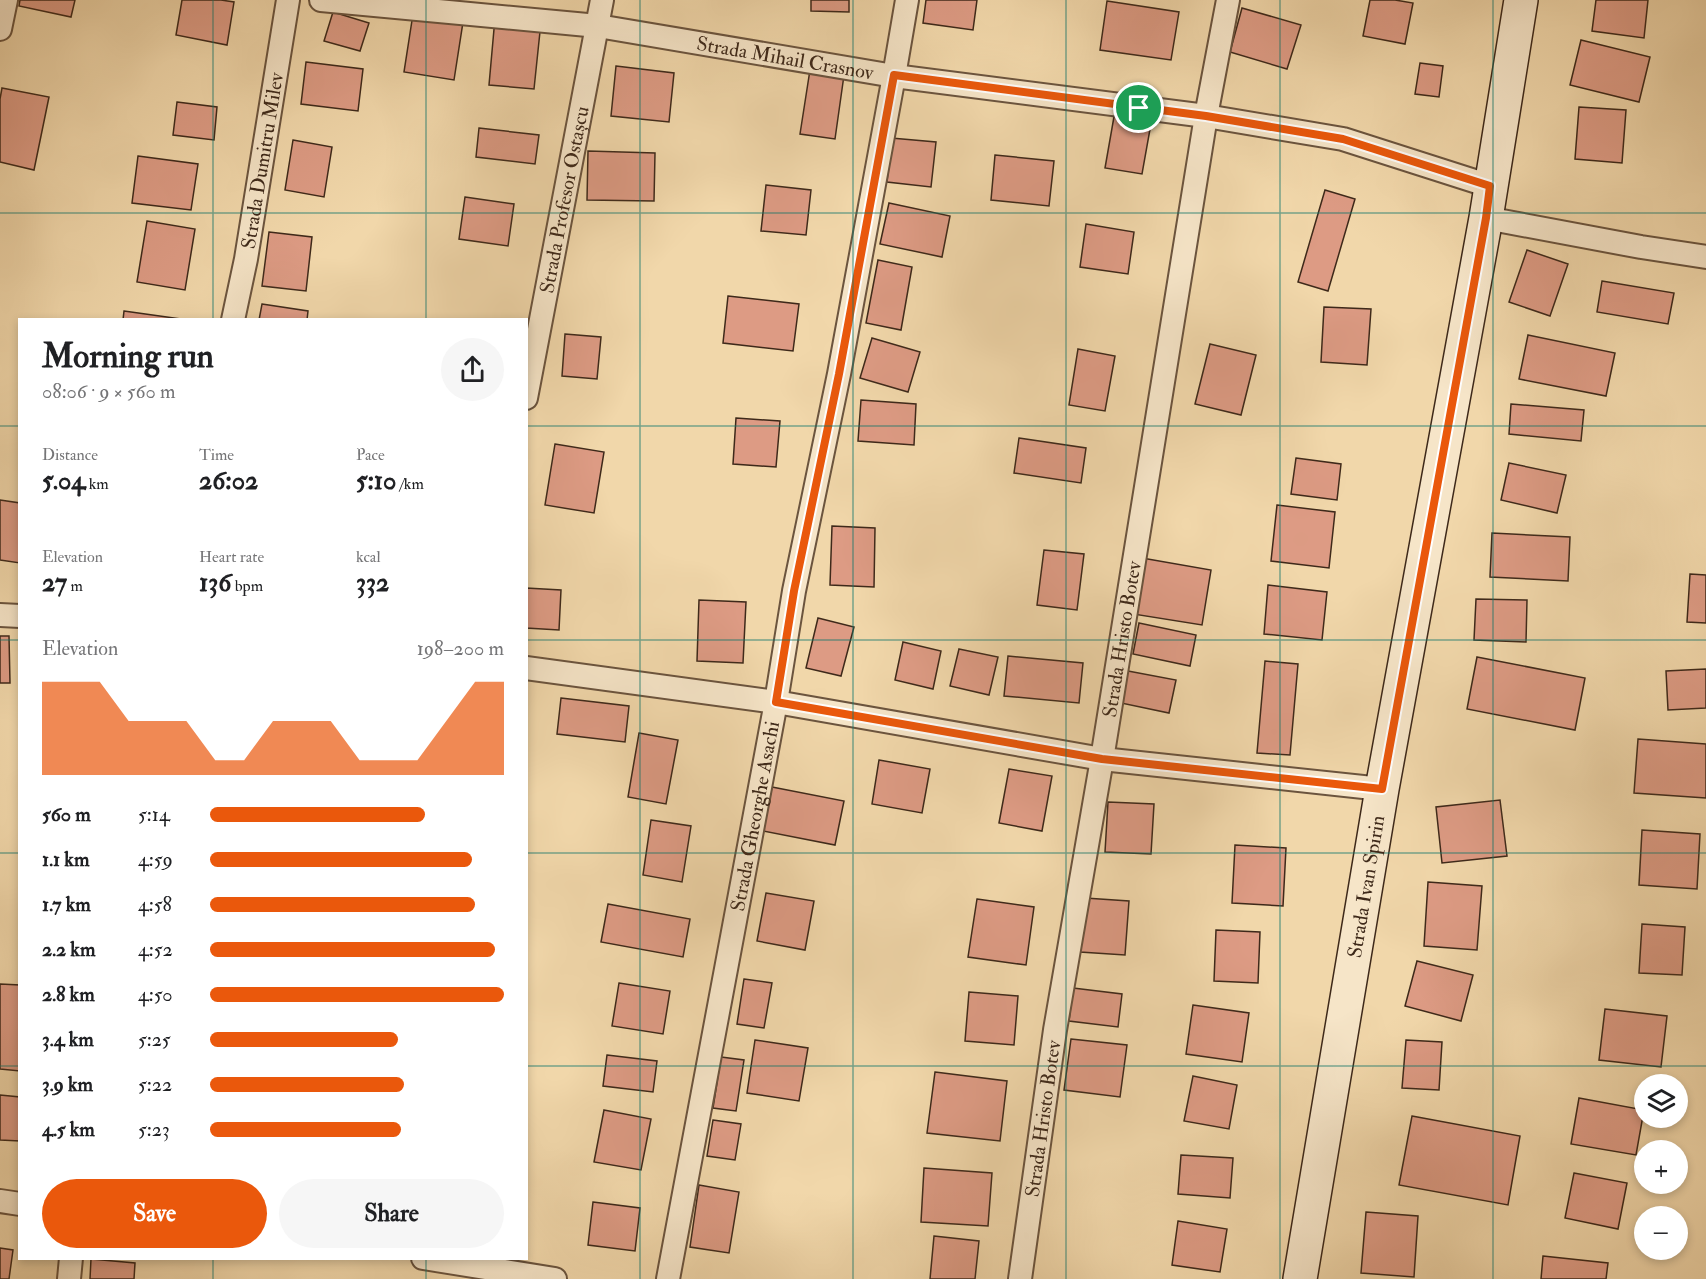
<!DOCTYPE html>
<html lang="en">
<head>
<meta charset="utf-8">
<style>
	:root { --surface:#fff; --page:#f6f6f6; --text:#202124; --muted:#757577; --accent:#ea580c }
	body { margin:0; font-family:"IM FELL Double Pica",serif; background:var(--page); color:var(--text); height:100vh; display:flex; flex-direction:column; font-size:22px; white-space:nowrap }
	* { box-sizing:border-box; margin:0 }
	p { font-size:20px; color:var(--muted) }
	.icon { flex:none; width:33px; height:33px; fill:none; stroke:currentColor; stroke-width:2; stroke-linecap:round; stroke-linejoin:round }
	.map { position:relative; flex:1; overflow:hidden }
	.details { position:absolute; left:18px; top:318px; width:510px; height:942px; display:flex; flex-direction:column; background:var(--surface); border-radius:0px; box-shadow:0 3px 9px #0003 }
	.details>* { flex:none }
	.tools { position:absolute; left:1634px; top:1074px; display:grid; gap:12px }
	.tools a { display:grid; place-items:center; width:54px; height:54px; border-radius:50%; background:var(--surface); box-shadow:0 3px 9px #0003; font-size:30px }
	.pin { position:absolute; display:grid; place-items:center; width:51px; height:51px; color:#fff; margin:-26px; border:3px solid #fff; border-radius:50%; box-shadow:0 2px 6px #0007 }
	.round { display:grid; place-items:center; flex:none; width:63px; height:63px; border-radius:32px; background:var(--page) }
	.head { display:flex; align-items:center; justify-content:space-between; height:102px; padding:0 24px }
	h1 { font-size:33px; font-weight:800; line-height:45px }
	.figures { display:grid; grid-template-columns:repeat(3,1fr); gap:9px; height:102px; padding:6px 24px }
	.figures div { display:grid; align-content:center }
	.figures b { font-size:26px; font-weight:800 }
	.figures small { font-size:16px; font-weight:400 }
	.figures p { font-size:16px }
	.chart { height:168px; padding:12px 24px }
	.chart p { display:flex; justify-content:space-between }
	.chart svg { width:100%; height:108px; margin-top:6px; fill:var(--accent); opacity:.7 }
	.primary-button { display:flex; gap:12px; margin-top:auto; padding:12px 24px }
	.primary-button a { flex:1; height:69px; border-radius:36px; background:var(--accent); color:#fff; font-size:24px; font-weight:800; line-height:69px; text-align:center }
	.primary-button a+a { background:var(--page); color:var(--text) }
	ul { padding:0 24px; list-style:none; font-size:20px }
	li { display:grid; grid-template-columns:96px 72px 1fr; align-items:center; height:45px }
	li i { height:15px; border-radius:8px; background:var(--accent) }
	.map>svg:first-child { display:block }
	.building { fill:#dd9b84; stroke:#3e291a; stroke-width:1.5 }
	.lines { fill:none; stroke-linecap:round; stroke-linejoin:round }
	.street-casing { stroke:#6b543e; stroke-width:26 }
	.secondary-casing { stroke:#3e291a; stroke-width:36 }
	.street { stroke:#f6e5c8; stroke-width:22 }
	.secondary { stroke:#f6e5c8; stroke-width:33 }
	.route-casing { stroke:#fff; stroke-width:12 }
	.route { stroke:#ea580c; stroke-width:8 }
	.grid { fill:none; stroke:#0f766e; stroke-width:1.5; stroke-opacity:0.55 }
	.labels { text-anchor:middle; stroke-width:6; stroke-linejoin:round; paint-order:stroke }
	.street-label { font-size:20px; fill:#3e291a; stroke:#f6e5c8 }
</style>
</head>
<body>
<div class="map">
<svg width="1706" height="1279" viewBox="0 0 1706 1279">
	<rect width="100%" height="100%" fill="#f1d7aa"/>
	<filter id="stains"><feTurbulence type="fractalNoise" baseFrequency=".00333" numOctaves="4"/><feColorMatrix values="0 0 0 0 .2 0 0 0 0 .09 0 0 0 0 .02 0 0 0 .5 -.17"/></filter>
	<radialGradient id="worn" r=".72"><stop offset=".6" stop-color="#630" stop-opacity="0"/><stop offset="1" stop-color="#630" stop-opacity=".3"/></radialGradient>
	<!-- building -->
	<g class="building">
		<path d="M 20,0 L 75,0 L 71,17 L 19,6 Z"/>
		<path d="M 182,0 L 221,0 L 234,2 L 227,45 L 176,35 Z"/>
		<path d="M 811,0 L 849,0 L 849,12 L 811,11 Z"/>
		<path d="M 926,0 L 977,0 L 973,30 L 923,23 Z"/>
		<path d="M 1370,0 L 1395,0 L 1413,3 L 1405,44 L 1363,36 Z"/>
		<path d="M 1596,0 L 1648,0 L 1644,38 L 1592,31 Z"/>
		<path d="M 1107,1 L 1179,12 L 1171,60 L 1100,50 Z"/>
		<path d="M 1242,8 L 1301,25 L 1287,69 L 1230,52 Z"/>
		<path d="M 333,12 L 369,23 L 360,51 L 324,41 Z"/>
		<path d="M 413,14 L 463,22 L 454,80 L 404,72 Z"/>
		<path d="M 495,18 L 541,22 L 534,89 L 489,85 Z"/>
		<path d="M 1581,40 L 1650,57 L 1639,102 L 1570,85 Z"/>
		<path d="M 812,57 L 846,61 L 835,139 L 800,134 Z"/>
		<path d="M 306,62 L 363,69 L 358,111 L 301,104 Z"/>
		<path d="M 1420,63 L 1443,66 L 1439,97 L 1415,94 Z"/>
		<path d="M 616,66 L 674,73 L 669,122 L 611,116 Z"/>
		<path d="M 2,88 L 49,97 L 34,170 L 0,162 L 0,99 Z"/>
		<path d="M 177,102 L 217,107 L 214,140 L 173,135 Z"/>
		<path d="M 1579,107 L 1626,110 L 1622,163 L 1575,159 Z"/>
		<path d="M 1115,111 L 1152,118 L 1142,174 L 1105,168 Z"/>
		<path d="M 479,128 L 539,135 L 535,164 L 476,157 Z"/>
		<path d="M 891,138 L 936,142 L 931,187 L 887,182 Z"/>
		<path d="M 293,140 L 332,147 L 324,197 L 285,190 Z"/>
		<path d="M 588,151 L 655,153 L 654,201 L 587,200 Z"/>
		<path d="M 995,155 L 1054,161 L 1049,206 L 991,200 Z"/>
		<path d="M 138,156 L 198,164 L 191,210 L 132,203 Z"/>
		<path d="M 766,185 L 811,190 L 806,235 L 761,231 Z"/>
		<path d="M 1325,190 L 1355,199 L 1328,291 L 1298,282 Z"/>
		<path d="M 465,197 L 514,204 L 508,246 L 459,239 Z"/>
		<path d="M 889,203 L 950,216 L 942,257 L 880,244 Z"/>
		<path d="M 147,221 L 195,229 L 185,290 L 137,282 Z"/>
		<path d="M 1086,224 L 1134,232 L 1128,274 L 1080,267 Z"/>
		<path d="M 269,232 L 312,237 L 306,291 L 262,286 Z"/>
		<path d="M 1527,250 L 1568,264 L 1550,316 L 1509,302 Z"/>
		<path d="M 878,260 L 912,267 L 901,330 L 866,323 Z"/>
		<path d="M 1602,281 L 1674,293 L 1668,324 L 1597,312 Z"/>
		<path d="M 728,296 L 799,304 L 793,351 L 723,343 Z"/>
		<path d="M 262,304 L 308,311 L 307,320 L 259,320 Z"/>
		<path d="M 1324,307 L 1371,309 L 1367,365 L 1321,362 Z"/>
		<path d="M 124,311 L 181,319 L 123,320 Z"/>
		<path d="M 565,334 L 601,337 L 597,379 L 562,376 Z"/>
		<path d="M 1528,335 L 1615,353 L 1606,396 L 1519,379 Z"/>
		<path d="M 872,338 L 920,352 L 908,392 L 860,378 Z"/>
		<path d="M 1210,344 L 1256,355 L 1241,415 L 1195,404 Z"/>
		<path d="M 1078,349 L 1115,356 L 1105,411 L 1069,405 Z"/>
		<path d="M 861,400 L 916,404 L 914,445 L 858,441 Z"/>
		<path d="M 1511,404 L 1584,410 L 1581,441 L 1509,434 Z"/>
		<path d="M 736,418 L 780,421 L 776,467 L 733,464 Z"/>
		<path d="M 1019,438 L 1086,448 L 1081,483 L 1014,473 Z"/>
		<path d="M 555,444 L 604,452 L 594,513 L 545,505 Z"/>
		<path d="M 1296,458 L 1341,464 L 1337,500 L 1291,494 Z"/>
		<path d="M 1509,463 L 1566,475 L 1557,513 L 1501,500 Z"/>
		<path d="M 0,500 L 20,503 L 20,563 L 0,560 Z"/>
		<path d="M 1277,505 L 1335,512 L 1329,568 L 1271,561 Z"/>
		<path d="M 832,526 L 875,528 L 874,587 L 830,585 Z"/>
		<path d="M 1492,533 L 1570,537 L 1568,581 L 1490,577 Z"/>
		<path d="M 1044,550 L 1084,554 L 1077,610 L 1037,605 Z"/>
		<path d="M 1142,558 L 1211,570 L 1202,625 L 1133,614 Z"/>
		<path d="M 1690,574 L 1706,575 L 1706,623 L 1687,622 Z"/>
		<path d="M 1268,585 L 1327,592 L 1322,640 L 1264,634 Z"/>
		<path d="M 526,588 L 561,590 L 559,630 L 526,628 Z"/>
		<path d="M 1476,599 L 1527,600 L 1526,642 L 1474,640 Z"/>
		<path d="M 699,600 L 746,602 L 743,663 L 697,661 Z"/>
		<path d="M 818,618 L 854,627 L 841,676 L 806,668 Z"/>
		<path d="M 1139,623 L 1196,635 L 1190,666 L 1133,654 Z"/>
		<path d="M 0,636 L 9,636 L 10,683 L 0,683 Z"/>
		<path d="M 903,642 L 941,651 L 933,689 L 895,680 Z"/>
		<path d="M 959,649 L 998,657 L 989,695 L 950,686 Z"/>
		<path d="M 1008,656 L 1083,663 L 1079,703 L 1004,696 Z"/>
		<path d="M 1477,657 L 1585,678 L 1575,730 L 1467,709 Z"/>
		<path d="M 1265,661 L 1298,664 L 1290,755 L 1257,753 Z"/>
		<path d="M 1706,669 L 1706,708 L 1668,710 L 1666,671 Z"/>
		<path d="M 1128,671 L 1176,680 L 1169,713 L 1121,703 Z"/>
		<path d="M 561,698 L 629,706 L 625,742 L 557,734 Z"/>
		<path d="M 639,733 L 678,740 L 666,804 L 628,797 Z"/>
		<path d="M 1638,739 L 1706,744 L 1706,798 L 1634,793 Z"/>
		<path d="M 879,760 L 930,769 L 922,813 L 872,804 Z"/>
		<path d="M 1009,769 L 1052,776 L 1042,831 L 999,823 Z"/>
		<path d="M 772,787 L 844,801 L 835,845 L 763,831 Z"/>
		<path d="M 1500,800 L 1507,856 L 1442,863 L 1436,807 Z"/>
		<path d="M 1108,802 L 1154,804 L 1151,854 L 1105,852 Z"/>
		<path d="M 651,820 L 691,826 L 682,882 L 643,875 Z"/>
		<path d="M 1642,830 L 1700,834 L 1697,889 L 1639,885 Z"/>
		<path d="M 1235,845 L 1286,848 L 1283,906 L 1232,903 Z"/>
		<path d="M 1428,882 L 1482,886 L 1477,950 L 1424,946 Z"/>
		<path d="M 766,893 L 814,901 L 805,950 L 757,941 Z"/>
		<path d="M 1085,898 L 1129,901 L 1125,955 L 1080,952 Z"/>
		<path d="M 977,899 L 1034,907 L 1026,965 L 968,957 Z"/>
		<path d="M 608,904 L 690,919 L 683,957 L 601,942 Z"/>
		<path d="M 1642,924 L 1685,927 L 1682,975 L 1639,973 Z"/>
		<path d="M 1216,930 L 1260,932 L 1258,983 L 1214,981 Z"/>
		<path d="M 1417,961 L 1473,975 L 1461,1021 L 1405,1006 Z"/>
		<path d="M 744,979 L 772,983 L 764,1028 L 737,1024 Z"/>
		<path d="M 619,983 L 670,991 L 663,1034 L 612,1026 Z"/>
		<path d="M 0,984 L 20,985 L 20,1071 L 0,1069 Z"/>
		<path d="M 1073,988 L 1122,994 L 1118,1027 L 1069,1021 Z"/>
		<path d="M 969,992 L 1018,996 L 1014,1045 L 965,1041 Z"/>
		<path d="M 1193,1005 L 1249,1013 L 1242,1062 L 1186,1054 Z"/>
		<path d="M 1605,1009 L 1667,1016 L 1661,1067 L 1599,1060 Z"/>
		<path d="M 1071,1039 L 1127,1045 L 1120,1097 L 1064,1090 Z"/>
		<path d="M 755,1040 L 808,1048 L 799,1101 L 747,1093 Z"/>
		<path d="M 1406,1040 L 1442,1042 L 1439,1090 L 1402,1088 Z"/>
		<path d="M 607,1055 L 657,1061 L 653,1092 L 603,1086 Z"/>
		<path d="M 721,1057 L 744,1060 L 736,1111 L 713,1108 Z"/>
		<path d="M 935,1072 L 1007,1081 L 1000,1141 L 927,1133 Z"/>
		<path d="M 1193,1076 L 1237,1085 L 1229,1129 L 1184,1121 Z"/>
		<path d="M 0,1095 L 20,1097 L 20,1141 L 0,1140 Z"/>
		<path d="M 1579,1098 L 1644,1110 L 1636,1155 L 1571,1144 Z"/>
		<path d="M 604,1110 L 651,1119 L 641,1170 L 594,1162 Z"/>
		<path d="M 1412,1116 L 1520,1136 L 1508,1205 L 1399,1185 Z"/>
		<path d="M 713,1120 L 741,1124 L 735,1160 L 707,1156 Z"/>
		<path d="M 1181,1155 L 1233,1158 L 1230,1198 L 1178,1194 Z"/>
		<path d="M 924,1168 L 992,1173 L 988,1226 L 921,1222 Z"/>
		<path d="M 1574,1173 L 1627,1183 L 1618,1229 L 1565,1218 Z"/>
		<path d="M 699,1185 L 739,1192 L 729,1253 L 690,1247 Z"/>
		<path d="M 593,1202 L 640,1208 L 635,1251 L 588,1245 Z"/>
		<path d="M 1366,1212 L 1418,1216 L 1414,1277 L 1361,1273 Z"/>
		<path d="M 1178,1221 L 1227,1229 L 1220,1272 L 1172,1265 Z"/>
		<path d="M 934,1236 L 979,1241 L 975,1279 L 930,1279 Z"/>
		<path d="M 0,1248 L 13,1250 L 9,1279 L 0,1279 Z"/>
		<path d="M 1543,1256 L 1608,1263 L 1606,1279 L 1541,1279 Z"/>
		<path d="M 91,1259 L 135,1263 L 134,1279 L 90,1279 Z"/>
	</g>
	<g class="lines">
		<!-- street casing -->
		<g class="street-casing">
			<g id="street">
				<path id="s1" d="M 321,0 L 598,26 L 894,76 L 1206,116 L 1343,139 L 1490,186"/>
				<path d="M 0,29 L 6,0"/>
				<path d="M 1486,218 L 1641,247 L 1706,257"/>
				<path id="s2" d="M 233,320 L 246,259 L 288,0"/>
				<path id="s3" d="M 526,398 L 602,0"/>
				<path d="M 0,615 L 20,616"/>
				<path d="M 526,668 L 776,702 L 1102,759 L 1382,789"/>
				<path d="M 0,1201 L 20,1204"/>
				<path d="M 423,1258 L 555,1279"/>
				<path d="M 69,1279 L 71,1258"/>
				<path id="s4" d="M 668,1279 L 776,702 L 794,591 L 839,374 L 894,76 L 907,0"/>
				<path id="s5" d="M 1020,1279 L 1055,1030 L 1102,759 L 1206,116 L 1228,0"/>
			</g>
		</g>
		<!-- secondary casing -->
		<g class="secondary-casing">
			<g id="secondary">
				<path id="s6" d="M 1300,1279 L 1382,789 L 1486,218 L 1521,0"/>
			</g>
		</g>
		<!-- street -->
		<use href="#street" class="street"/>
		<!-- secondary -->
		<use href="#secondary" class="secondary"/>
	</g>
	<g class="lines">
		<!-- route casing -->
		<g class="route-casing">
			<path id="route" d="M 894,75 L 1206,116 L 1343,139 L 1490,186 L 1486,218 L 1382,789 L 1102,759 L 776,702 L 794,591 L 839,374 Z"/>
		</g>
		<!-- route -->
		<use href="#route" class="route"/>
	</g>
	<!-- grid -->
	<path class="grid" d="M 213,0 L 213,320M 426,0 L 426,320M 640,0 L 640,1279M 853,0 L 853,1279M 1066,0 L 1066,1279M 1280,0 L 1280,1279M 1493,0 L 1493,1279M 0,213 L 1706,213M 0,426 L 20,426M 526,426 L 1706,426M 0,640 L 20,640M 526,640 L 1706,640M 0,853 L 20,853M 526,853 L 1706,853M 0,1066 L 20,1066M 526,1066 L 1706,1066M 213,1258 L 213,1279M 426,1258 L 426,1279"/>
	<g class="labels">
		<!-- street labels -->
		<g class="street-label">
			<text dy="7" stroke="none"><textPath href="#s1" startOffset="468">Strada Mihail Crasnov</textPath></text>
			<text dy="7" stroke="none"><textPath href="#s2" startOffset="162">Strada Dumitru Milev</textPath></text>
			<text dy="7" stroke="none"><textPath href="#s3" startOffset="202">Strada Profesor Ostașcu</textPath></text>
			<text dy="7" stroke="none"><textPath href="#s5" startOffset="648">Strada Hristo Botev</textPath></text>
			<text dy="7" stroke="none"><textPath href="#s4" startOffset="471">Strada Gheorghe Asachi</textPath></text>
			<text dy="7" stroke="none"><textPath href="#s6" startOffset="398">Strada Ivan Spirin</textPath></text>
			<text dy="7" stroke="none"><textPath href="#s5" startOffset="162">Strada Hristo Botev</textPath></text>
		</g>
	</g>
	<rect width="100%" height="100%" filter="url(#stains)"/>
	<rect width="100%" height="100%" fill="url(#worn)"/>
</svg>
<div class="tools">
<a><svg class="icon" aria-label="layers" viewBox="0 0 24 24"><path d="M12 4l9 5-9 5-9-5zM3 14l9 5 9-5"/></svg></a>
<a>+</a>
<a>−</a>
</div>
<div class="pin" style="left:1139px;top:108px;background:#1e9e55"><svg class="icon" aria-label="arrive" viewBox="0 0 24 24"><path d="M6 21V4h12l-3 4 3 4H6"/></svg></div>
<section class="details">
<div class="head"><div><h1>Morning run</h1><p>08:06 · 9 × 560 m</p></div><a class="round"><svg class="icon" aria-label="share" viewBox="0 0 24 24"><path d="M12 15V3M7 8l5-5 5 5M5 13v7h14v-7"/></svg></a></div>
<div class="figures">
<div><p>Distance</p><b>5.04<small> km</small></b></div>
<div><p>Time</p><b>26:02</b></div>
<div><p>Pace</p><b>5:10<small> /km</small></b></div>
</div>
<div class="figures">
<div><p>Elevation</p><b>27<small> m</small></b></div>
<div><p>Heart rate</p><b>136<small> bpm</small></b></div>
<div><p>kcal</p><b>332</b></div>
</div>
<div class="chart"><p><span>Elevation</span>198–200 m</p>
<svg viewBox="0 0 160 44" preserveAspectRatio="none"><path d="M0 44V6L10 6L20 6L30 22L40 22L50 22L60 38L70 38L80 22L90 22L100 22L110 38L120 38L130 38L140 22L150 6L160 6V44z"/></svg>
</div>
<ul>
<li><b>560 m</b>5:14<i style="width:73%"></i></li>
<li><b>1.1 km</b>4:59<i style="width:89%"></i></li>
<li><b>1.7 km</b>4:58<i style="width:90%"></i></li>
<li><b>2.2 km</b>4:52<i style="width:97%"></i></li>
<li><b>2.8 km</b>4:50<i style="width:100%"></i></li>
<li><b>3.4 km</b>5:25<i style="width:64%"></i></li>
<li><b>3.9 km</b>5:22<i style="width:66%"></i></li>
<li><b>4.5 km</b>5:23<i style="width:65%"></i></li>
</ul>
<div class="primary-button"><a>Save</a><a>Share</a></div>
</section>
</div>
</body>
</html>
